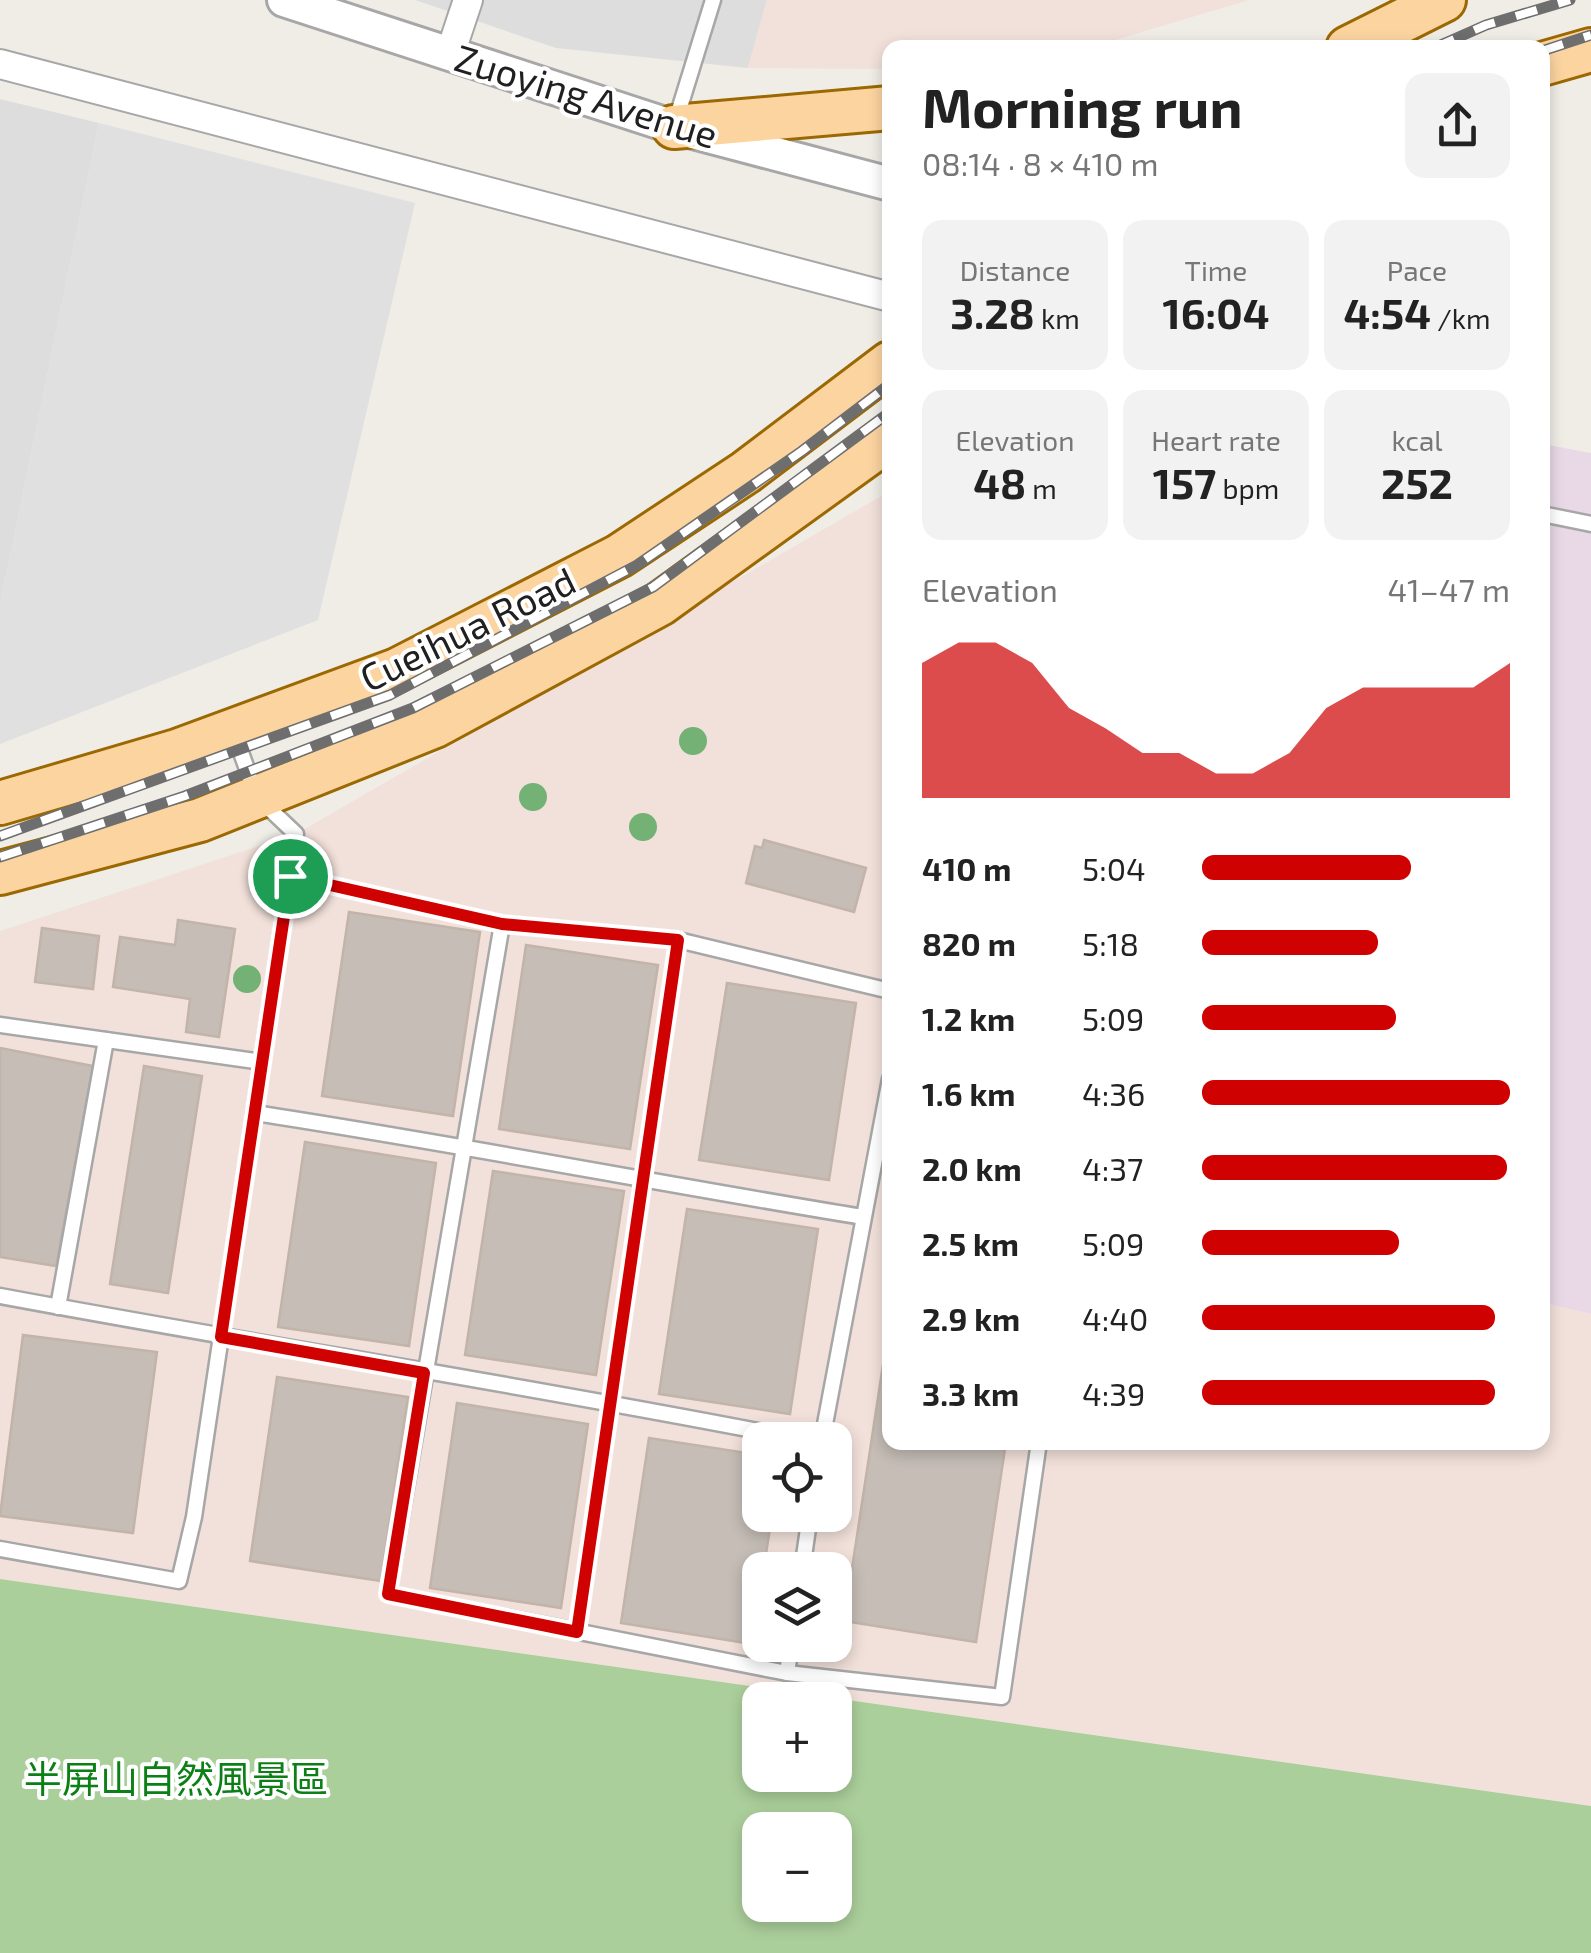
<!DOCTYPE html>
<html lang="en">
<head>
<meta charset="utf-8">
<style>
	:root { --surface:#fff; --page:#f2f2f2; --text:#222; --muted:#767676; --accent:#cf0101 }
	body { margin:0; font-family:"Exo 2","Noto Sans TC",sans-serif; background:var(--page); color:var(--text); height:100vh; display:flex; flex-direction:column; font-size:38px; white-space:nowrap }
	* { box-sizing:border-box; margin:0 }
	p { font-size:32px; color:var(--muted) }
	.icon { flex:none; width:55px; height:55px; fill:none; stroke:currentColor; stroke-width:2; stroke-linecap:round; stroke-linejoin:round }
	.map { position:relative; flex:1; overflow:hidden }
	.drawer { position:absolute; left:882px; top:40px; width:668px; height:1410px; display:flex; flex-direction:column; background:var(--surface); border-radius:20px; box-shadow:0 5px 15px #0003 }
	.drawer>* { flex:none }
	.tools { position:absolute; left:742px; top:1422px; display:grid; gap:20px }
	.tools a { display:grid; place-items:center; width:110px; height:110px; border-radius:20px; background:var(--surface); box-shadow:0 5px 15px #0003; font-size:50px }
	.pin { position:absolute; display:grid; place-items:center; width:85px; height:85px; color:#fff; margin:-42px; border:5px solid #fff; border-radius:50%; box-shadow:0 2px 10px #0007 }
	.round { display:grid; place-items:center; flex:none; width:105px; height:105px; border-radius:20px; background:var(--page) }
	.overview { display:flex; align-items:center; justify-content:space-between; height:170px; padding:0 40px }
	h1 { font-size:55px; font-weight:700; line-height:75px }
	.stats { display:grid; grid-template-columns:repeat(3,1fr); gap:15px; height:170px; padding:10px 40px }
	.stats div { display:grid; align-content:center; border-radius:20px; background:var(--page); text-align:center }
	.stats b { font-size:42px; font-weight:700 }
	.stats small { font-size:28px; font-weight:400 }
	.stats p { font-size:28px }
	.chart { height:280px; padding:20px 40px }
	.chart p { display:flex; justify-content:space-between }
	.chart svg { width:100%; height:180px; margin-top:10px; fill:var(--accent); opacity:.7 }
	ul { padding:0 40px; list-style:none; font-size:32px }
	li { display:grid; grid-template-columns:160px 120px 1fr; align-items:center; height:75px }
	li i { height:25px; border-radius:12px; background:var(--accent) }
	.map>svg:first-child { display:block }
	.residential { fill:#dedddd }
	.industrial { fill:#e9d8e6 }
	.military { fill:#f2e1da; fill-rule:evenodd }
	.forest { fill:#abcf9b; fill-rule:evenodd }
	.parking { fill:#e0e0e0 }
	.building { fill:#c5bdb6; stroke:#c2b4a9; stroke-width:2.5 }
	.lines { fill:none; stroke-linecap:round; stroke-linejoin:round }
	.service-casing { stroke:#a7a7a7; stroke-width:19 }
	.minor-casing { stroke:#a7a7a7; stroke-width:32 }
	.tertiary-casing { stroke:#a7a7a7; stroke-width:38 }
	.primary-casing { stroke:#9b6801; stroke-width:48 }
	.service { stroke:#fff; stroke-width:14 }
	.minor { stroke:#fff; stroke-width:28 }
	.tertiary { stroke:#fff; stroke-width:32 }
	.primary { stroke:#fcd4a0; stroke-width:42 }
	.rail-casing { stroke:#6e6e6e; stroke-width:11 }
	.rail { stroke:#fff; stroke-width:8; stroke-dasharray:22; stroke-linecap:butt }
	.tree { fill:#73b174 }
	.route-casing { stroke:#fff; stroke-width:20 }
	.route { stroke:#cf0101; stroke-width:12 }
	.labels { text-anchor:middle; stroke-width:8; stroke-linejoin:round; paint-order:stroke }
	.street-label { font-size:38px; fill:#202020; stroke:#fff }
	.park-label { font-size:38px; fill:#0c8016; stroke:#fff }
</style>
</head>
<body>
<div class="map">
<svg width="1591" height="1953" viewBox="0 0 1591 1953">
	<rect width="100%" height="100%" fill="#f0ede7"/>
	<!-- residential -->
	<g class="residential">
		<path d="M 415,0 L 767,0 L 748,68 L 556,48 Z"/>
		<path d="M 0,99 L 99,123 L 0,605 Z"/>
	</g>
	<!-- industrial -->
	<path class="industrial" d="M 1543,444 L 1591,453 L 1591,1314 L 1543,1303 Z"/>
	<!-- military -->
	<g class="military">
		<path d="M 767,0 L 1249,0 L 1092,47 L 890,48 L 890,69 L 748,68 Z"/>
		<path d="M 890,491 L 890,1442 L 1542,1442 L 1543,1303 L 1591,1314 L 1591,1806 L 0,1579 L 0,931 L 296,834 ZM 760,1440 L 835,1440 L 835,1515 L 760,1515 ZM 760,1570 L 835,1570 L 835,1645 L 760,1645 Z"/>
	</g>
	<!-- forest -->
	<path class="forest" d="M 0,1579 L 1591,1806 L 1591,1953 L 0,1953 ZM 760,1700 L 835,1700 L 835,1775 L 760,1775 ZM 760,1830 L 835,1830 L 835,1905 L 760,1905 Z"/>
	<!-- parking -->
	<path class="parking" d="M 99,123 L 415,203 L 318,620 L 0,744 L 0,605 Z"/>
	<!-- building -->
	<g class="building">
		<path d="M 764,840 L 866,868 L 854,912 L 746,883 L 755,846 L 762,848 Z"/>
		<path d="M 349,912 L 480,932 L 453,1116 L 322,1096 Z"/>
		<path d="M 178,920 L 235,929 L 219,1037 L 186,1032 L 190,999 L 113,987 L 120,937 L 175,945 Z"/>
		<path d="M 42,928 L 99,936 L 93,989 L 35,982 Z"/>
		<path d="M 526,945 L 658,965 L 630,1149 L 499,1129 Z"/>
		<path d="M 727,983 L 856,1003 L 829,1180 L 699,1160 Z"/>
		<path d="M 0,1048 L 93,1066 L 56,1266 L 0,1257 Z"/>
		<path d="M 144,1066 L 202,1076 L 168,1293 L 110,1284 Z"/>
		<path d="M 305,1142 L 436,1163 L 409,1346 L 278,1327 Z"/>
		<path d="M 493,1171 L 624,1191 L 596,1375 L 465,1355 Z"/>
		<path d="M 687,1209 L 818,1229 L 790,1414 L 659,1394 Z"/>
		<path d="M 890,1319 L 890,1442 L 1006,1442 L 976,1642 L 844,1621 Z"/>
		<path d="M 23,1335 L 157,1352 L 133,1533 L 0,1516 Z"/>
		<path d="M 277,1377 L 408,1397 L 381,1581 L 250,1561 Z"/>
		<path d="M 457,1403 L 588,1424 L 561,1608 L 430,1588 Z"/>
		<path d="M 649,1438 L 760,1455 L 760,1515 L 772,1515 L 752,1644 L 621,1623 Z"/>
	</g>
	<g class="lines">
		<!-- service casing -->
		<g class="service-casing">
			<g id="service">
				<path d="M 675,123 L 713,0"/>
				<path d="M 1542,514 L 1591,524"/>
				<path d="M 290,876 L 502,924 L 678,940 L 890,991"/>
				<path d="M 502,924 L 388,1594 L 787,1673 L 1002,1697 L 1039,1442"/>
				<path d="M 0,1025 L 262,1062"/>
				<path d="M 254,1113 C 458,1144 660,1184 863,1217"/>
				<path d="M 0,1296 C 268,1346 537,1387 804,1440"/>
				<path d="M 58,1307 L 106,1040"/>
				<path d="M 822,1440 L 890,1079"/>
				<path d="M 0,1549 L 179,1581 L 194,1517 L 296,834 L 257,797 L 234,733"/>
				<path d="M 802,1570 L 810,1515"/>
				<path d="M 577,1632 L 678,940"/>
				<path d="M 787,1673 L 791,1645"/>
			</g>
		</g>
		<!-- minor casing -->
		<g class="minor-casing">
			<g id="minor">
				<path d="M 450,54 L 468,0"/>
				<path d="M 0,64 L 890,297"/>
			</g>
		</g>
		<!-- tertiary casing -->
		<g class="tertiary-casing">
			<path id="tertiary" d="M 284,0 L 674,127 L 890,184"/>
		</g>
		<!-- primary casing -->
		<g class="primary-casing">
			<g id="primary">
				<path d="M 1348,48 L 1444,0"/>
				<path d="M 1542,64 L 1591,50"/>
				<path d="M 674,127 L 890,108"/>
				<path d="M 0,803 L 177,751 L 397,670 L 619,556 L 746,472 L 890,363"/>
				<path d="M 0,873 L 200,820 L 435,726 L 660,604 L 890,438"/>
			</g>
		</g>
		<!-- service -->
		<use href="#service" class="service"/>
		<!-- minor -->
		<use href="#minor" class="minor"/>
		<!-- tertiary -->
		<use href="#tertiary" class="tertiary"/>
		<!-- primary -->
		<use href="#primary" class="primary"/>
		<!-- rail casing -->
		<g class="rail-casing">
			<g id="rail">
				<path d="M 1434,48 L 1486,25 L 1570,0"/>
				<path d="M 1542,51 L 1591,35"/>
				<path d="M 0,836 L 390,695 L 637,565 L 802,451 L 890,384"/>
				<path d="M 0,857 L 185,796 L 413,708 L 653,587 L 890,412"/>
			</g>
		</g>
		<!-- rail -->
		<use href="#rail" class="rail"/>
	</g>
	<!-- trees -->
	<g class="tree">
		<circle cx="693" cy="741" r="14"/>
		<circle cx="533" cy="797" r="14"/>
		<circle cx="643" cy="827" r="14"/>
		<circle cx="247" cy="979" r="14"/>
	</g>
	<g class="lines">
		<!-- route casing -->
		<g class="route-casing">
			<path id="route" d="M 290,876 L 502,924 L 678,940 L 577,1632 L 388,1594 L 424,1373 L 221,1337 Z"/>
		</g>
		<!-- route -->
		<use href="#route" class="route"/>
	</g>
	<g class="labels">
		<!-- street labels -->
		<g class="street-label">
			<text transform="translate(586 97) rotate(17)" y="13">Zuoying Avenue</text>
			<text transform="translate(468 630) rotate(-26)" y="13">Cueihua Road</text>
		</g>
		<!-- park labels -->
		<g class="park-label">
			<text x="176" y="1793">半屏山自然風景區</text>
		</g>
	</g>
</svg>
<div class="tools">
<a><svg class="icon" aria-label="locate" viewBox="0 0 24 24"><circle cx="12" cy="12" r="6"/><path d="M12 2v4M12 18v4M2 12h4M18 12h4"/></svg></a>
<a><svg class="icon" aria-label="layers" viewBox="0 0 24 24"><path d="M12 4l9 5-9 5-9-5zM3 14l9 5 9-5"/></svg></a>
<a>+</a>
<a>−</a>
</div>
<div class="pin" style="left:290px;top:876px;background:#1e9e55"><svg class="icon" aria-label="arrive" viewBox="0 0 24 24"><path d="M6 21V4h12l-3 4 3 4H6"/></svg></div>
<section class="drawer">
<div class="overview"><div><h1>Morning run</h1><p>08:14 · 8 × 410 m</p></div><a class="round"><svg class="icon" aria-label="share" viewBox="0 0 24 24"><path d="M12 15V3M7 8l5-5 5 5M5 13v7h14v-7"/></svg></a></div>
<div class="stats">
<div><p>Distance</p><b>3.28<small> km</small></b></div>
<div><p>Time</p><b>16:04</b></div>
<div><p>Pace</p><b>4:54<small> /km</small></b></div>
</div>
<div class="stats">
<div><p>Elevation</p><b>48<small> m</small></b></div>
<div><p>Heart rate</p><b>157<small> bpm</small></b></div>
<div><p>kcal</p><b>252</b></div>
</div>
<div class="chart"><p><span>Elevation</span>41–47 m</p>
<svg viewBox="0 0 160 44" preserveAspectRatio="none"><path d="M0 44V11L10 6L20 6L30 11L40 22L50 27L60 33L70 33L80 38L90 38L100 33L110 22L120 17L130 17L140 17L150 17L160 11V44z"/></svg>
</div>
<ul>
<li><b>410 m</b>5:04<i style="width:68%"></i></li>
<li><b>820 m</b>5:18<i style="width:57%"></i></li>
<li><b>1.2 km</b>5:09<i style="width:63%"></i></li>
<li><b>1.6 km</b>4:36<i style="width:100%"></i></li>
<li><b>2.0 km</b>4:37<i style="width:99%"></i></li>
<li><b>2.5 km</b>5:09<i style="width:64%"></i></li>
<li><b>2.9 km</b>4:40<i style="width:95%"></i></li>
<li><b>3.3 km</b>4:39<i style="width:95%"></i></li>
</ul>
</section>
</div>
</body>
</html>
